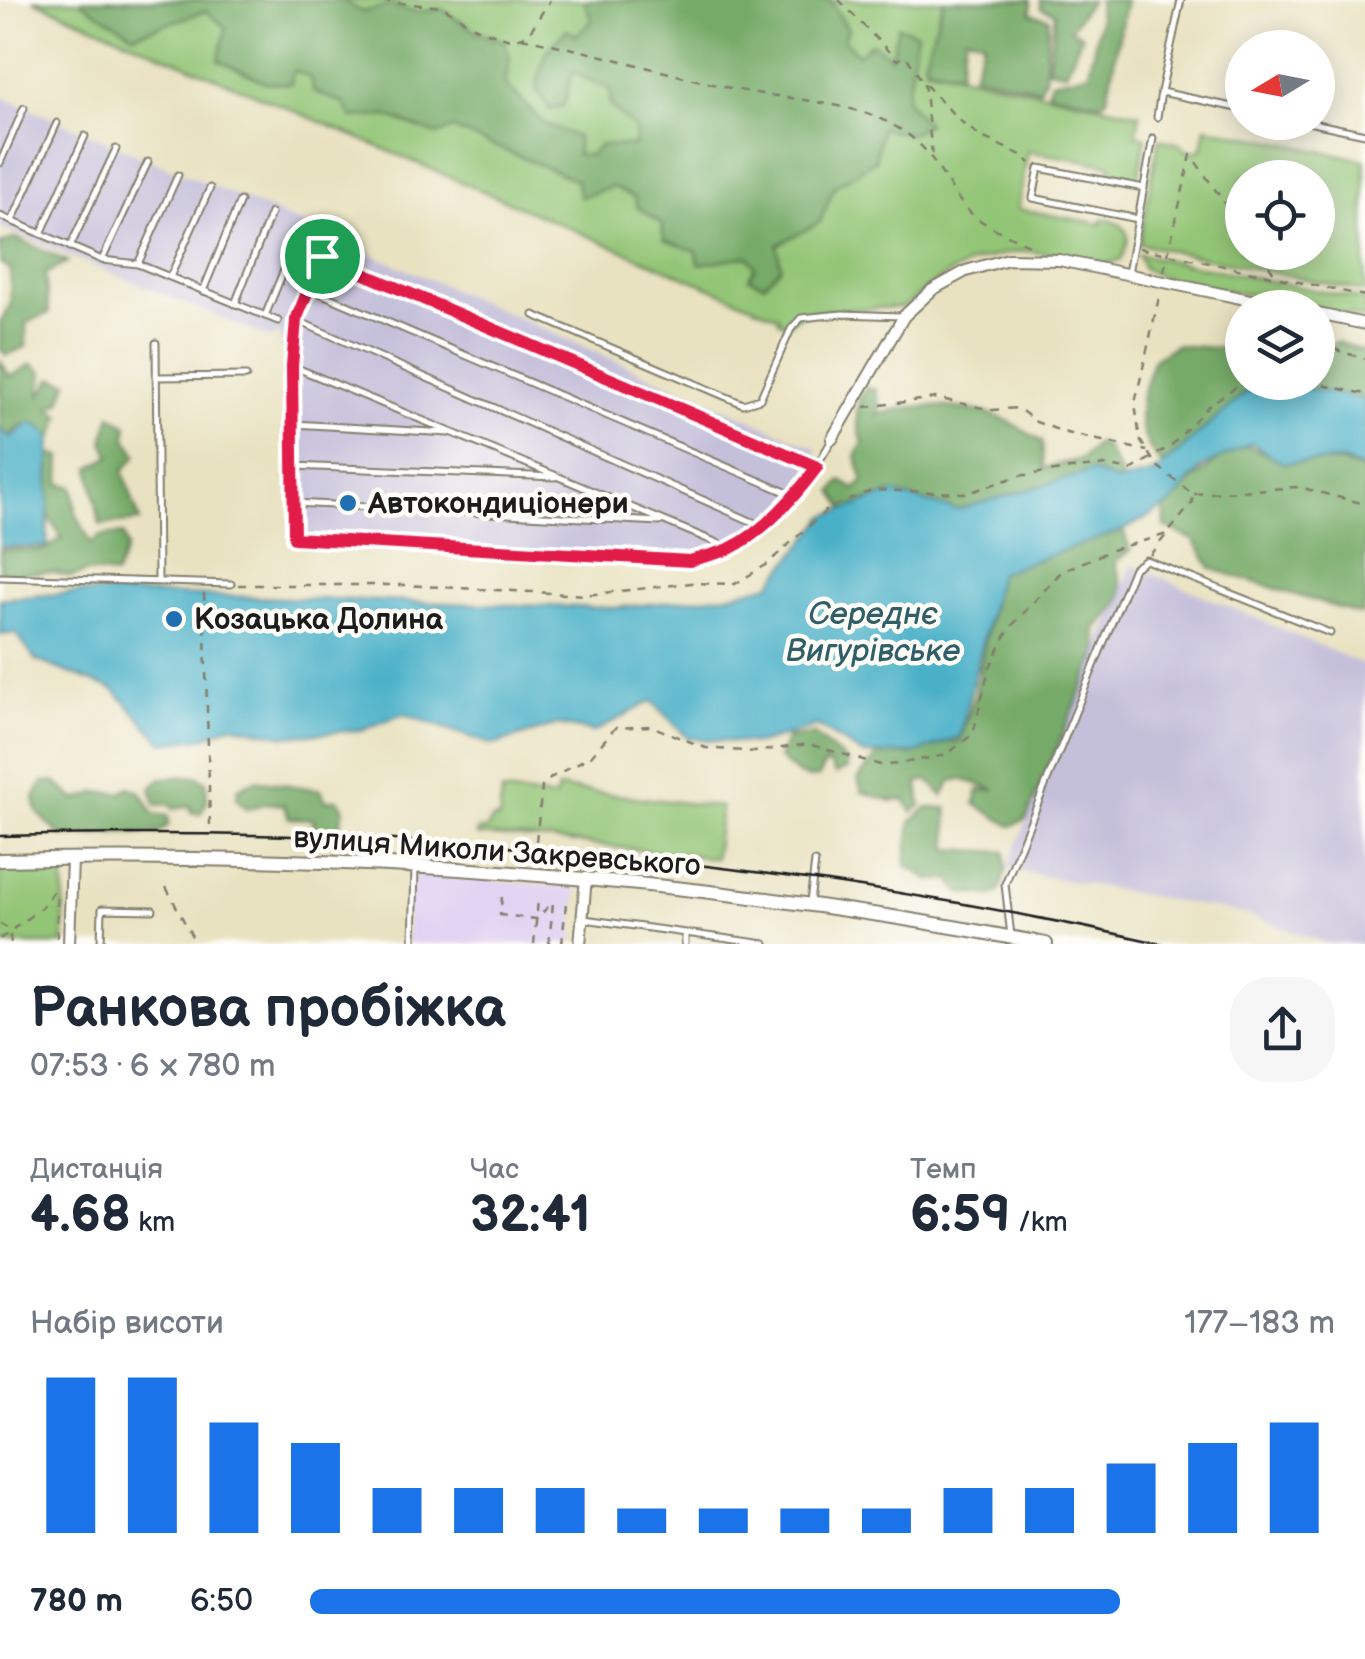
<!DOCTYPE html>
<html lang="uk">
<head>
<meta charset="utf-8">
<style>
	:root { --surface:#fff; --page:#f6f6f7; --text:#1f2937; --muted:#747a83; --accent:#1a73e8 }
	body { margin:0; font-family:"Balsamiq Sans",sans-serif; background:var(--page); color:var(--text); height:100vh; display:flex; flex-direction:column; font-size:38px; white-space:nowrap }
	* { box-sizing:border-box; margin:0 }
	p { font-size:32px; color:var(--muted) }
	.icon { flex:none; width:55px; height:55px; fill:none; stroke:currentColor; stroke-width:2; stroke-linecap:round; stroke-linejoin:round }
	.map { position:relative; height:944px; overflow:hidden }
	.drawer { display:flex; flex-direction:column; background:var(--surface); flex:1 }
	.drawer>* { flex:none }
	.needle { width:65px; rotate:260deg }
	.tools { position:absolute; left:1225px; top:30px; display:grid; gap:20px }
	.tools a { display:grid; place-items:center; width:110px; height:110px; border-radius:50%; background:var(--surface); box-shadow:0 5px 25px #0003; font-size:50px }
	.pin { position:absolute; display:grid; place-items:center; width:85px; height:85px; color:#fff; margin:-42px; border:5px solid #fff; border-radius:50%; box-shadow:0 2px 10px #0007 }
	.round { display:grid; place-items:center; flex:none; width:105px; height:105px; border-radius:40px; background:var(--page) }
	.summary { display:flex; align-items:center; justify-content:space-between; height:170px; padding:0 30px }
	h1 { font-size:55px; font-weight:700; line-height:75px }
	.metrics { display:grid; grid-template-columns:repeat(3,1fr); gap:15px; height:170px; padding:10px 30px }
	.metrics div { display:grid; align-content:center }
	.metrics b { font-size:50px; font-weight:700 }
	.metrics small { font-size:28px; font-weight:400 }
	.metrics p { font-size:28px }
	.chart { height:280px; padding:20px 30px }
	.chart p { display:flex; justify-content:space-between }
	.chart svg { width:100%; height:180px; margin-top:10px; stroke:var(--accent); stroke-width:6 }
	ul { padding:0 30px; list-style:none; font-size:32px }
	li { display:grid; grid-template-columns:160px 120px 1fr; align-items:center; height:75px }
	li i { height:25px; border-radius:12px; background:var(--accent) }
	.map>svg:first-child { display:block }
	.built { fill:#e1d4f3 }
	.industrial { fill:#c5c0da }
	.green { fill:#93c576; stroke:#587049; stroke-width:2.5; fill-rule:evenodd }
	.forest { fill:#76aa67; stroke:#496342; stroke-width:2.5 }
	.water { fill:#49b0c8; stroke:#326672; stroke-width:2.5 }
	.lines { fill:none; stroke-linecap:round; stroke-linejoin:round }
	.service-casing { stroke:#827f6e; stroke-width:9 }
	.minor-casing { stroke:#827f6e; stroke-width:14 }
	.tertiary-casing { stroke:#827f6e; stroke-width:16 }
	.path { stroke:#827f6e; stroke-width:2.5; stroke-dasharray:8 8; stroke-linecap:butt }
	.service { stroke:#fff; stroke-width:5 }
	.minor { stroke:#fff; stroke-width:10 }
	.tertiary { stroke:#fff; stroke-width:12 }
	.tram { stroke:#1c1c1c; stroke-width:2.5 }
	.route-casing { stroke:#fff; stroke-width:20 }
	.route { stroke:#e11d48; stroke-width:12 }
	.poi-dot { fill:#1f6fb2; stroke:#fdfcf7; stroke-width:4 }
	.labels { text-anchor:middle; stroke-width:9; stroke-linejoin:round; paint-order:stroke }
	.poi-label { font-size:30px; font-weight:bold; fill:#1c1c1c; stroke:#fdfcf7; text-anchor:start }
	.street-label { font-size:30px; fill:#1c1c1c; stroke:#fdfcf7 }
	.water-label { font-size:32px; font-style:italic; fill:#305f69; stroke:#fdfcf7 }
</style>
</head>
<body>
<div class="map">
<svg width="1365" height="944" viewBox="0 0 1365 944">
	<rect width="100%" height="100%" fill="#fdfcf7"/>
	<filter id="ink" filterUnits="userSpaceOnUse"><feTurbulence type="fractalNoise" baseFrequency=".01" numOctaves="2"/><feDisplacementMap in="SourceGraphic" scale="20" xChannelSelector="R" yChannelSelector="G"/><feConvolveMatrix kernelMatrix="1 2 1 2 8 2 1 2 1" color-interpolation-filters="sRGB"/></filter>
	<filter id="wash" filterUnits="userSpaceOnUse"><feTurbulence type="fractalNoise" baseFrequency=".0048" numOctaves="4" result="noise"/><feDisplacementMap in="SourceGraphic" scale="40" xChannelSelector="R" yChannelSelector="G"/><feGaussianBlur stdDeviation="2.25" result="paint"/><feColorMatrix in="noise" values="0 0 0 0 0 0 0 0 0 0 0 0 0 0 0 0 0 1.4 0 .05"/><feComposite in="paint" operator="in"/></filter>
	<g filter="url(#wash)">
		<rect width="100%" height="100%" fill="#e9e2c1"/>
		<!-- built -->
		<path class="built" d="M 409,874 L 577,888 L 573,944 L 407,944 Z"/>
		<!-- industrial -->
		<g class="industrial">
			<path d="M 0,96 L 328,235 L 818,449 L 795,496 L 762,526 L 730,548 L 690,561 L 294,538 L 292,366 L 277,332 L 272,339 L 0,227 Z"/>
			<path d="M 1132,565 L 1365,665 L 1365,944 L 1329,944 L 1243,914 L 1007,869 Z"/>
		</g>
		<!-- green -->
		<g class="green">
			<path d="M 33,0 L 945,0 L 925,67 L 1140,114 L 1136,134 L 1146,137 L 1139,174 L 1133,181 L 1110,178 L 1111,165 L 1028,151 L 1018,209 L 1101,224 L 1103,219 C 1129,223 1134,236 1120,260 L 1106,264 L 1059,255 L 1025,251 L 1005,254 L 974,262 L 942,277 L 904,307 L 805,312 L 787,325 L 778,321 L 779,317 Z"/>
			<path d="M 1206,127 L 1365,160 L 1365,292 L 1139,244 L 1159,139 L 1181,144 L 1185,150 L 1196,152 L 1202,148 ZM 1242,178 L 1318,178 L 1318,252 L 1242,252 Z"/>
			<path d="M 1138,254 L 1365,300 L 1365,319 L 1161,277 L 1143,268 Z"/>
			<path d="M 558,788 L 721,807 L 715,858 L 552,840 L 477,835 L 478,830 L 486,830 L 493,819 L 499,819 L 502,792 L 556,798 Z"/>
			<path d="M 64,866 L 64,944 L 0,944 L 0,869 Z"/>
		</g>
		<!-- forest -->
		<g class="forest">
			<path d="M 82,0 L 342,0 L 362,12 L 391,5 L 415,12 L 442,9 L 475,31 L 505,41 L 510,59 L 505,83 L 543,123 L 577,137 L 577,155 L 590,155 L 600,145 L 634,146 L 636,130 L 611,107 L 610,89 L 572,72 L 564,105 L 550,110 L 536,89 L 545,54 L 566,30 L 576,35 L 592,21 L 584,0 L 830,0 L 848,29 L 844,41 L 858,54 L 872,43 L 891,57 L 898,26 L 917,33 L 906,100 L 927,124 L 910,134 L 881,128 L 875,161 L 834,187 L 820,222 L 777,245 L 781,267 L 764,284 L 749,278 L 755,266 L 748,256 L 699,264 L 696,251 L 664,240 L 662,224 L 637,207 L 635,198 L 613,187 L 580,197 L 576,180 L 453,129 L 437,135 L 387,116 L 352,118 L 343,103 L 314,92 L 309,76 L 293,71 L 291,84 L 265,82 L 219,60 L 226,28 L 206,11 L 134,35 L 82,3 Z"/>
			<path d="M 944,0 L 1031,0 L 1031,14 L 1049,18 L 1045,77 L 1039,89 L 973,74 L 984,41 L 966,36 L 960,72 L 928,67 L 924,61 Z"/>
			<path d="M 1040,0 L 1091,0 L 1070,29 L 1082,35 L 1066,72 L 1048,69 L 1055,13 L 1041,8 Z"/>
			<path d="M 1098,0 L 1126,0 L 1107,98 L 1101,103 L 1047,92 L 1051,81 L 1089,73 L 1099,21 Z"/>
			<path d="M 16,238 L 68,262 L 45,274 L 49,313 L 26,323 L 26,347 L 6,355 L 0,349 L 0,322 L 11,304 L 10,269 L 0,263 L 0,244 Z"/>
			<path d="M 1337,342 L 1365,352 L 1365,418 L 1344,408 L 1169,464 L 1160,463 C 1130,424 1139,403 1153,360 L 1175,345 L 1242,350 L 1242,382 L 1318,382 L 1318,344 L 1320,348 Z"/>
			<path d="M 0,360 L 10,377 L 32,364 L 43,372 L 40,396 L 52,378 L 68,382 L 61,402 L 50,408 L 61,416 L 53,437 L 23,424 L 7,438 L 0,430 Z"/>
			<path d="M 866,387 L 876,390 L 880,408 L 876,416 C 907,402 961,405 993,415 C 1010,420 1027,433 1042,442 L 1044,468 L 1082,459 L 1097,444 L 1105,446 L 1121,475 L 1119,488 L 999,520 L 884,499 L 867,500 L 874,515 L 854,522 L 833,492 L 841,481 L 855,489 L 864,481 L 856,456 L 863,443 C 856,421 853,406 866,387 Z"/>
			<path d="M 111,415 L 127,426 L 126,438 L 137,455 L 123,471 L 140,521 L 100,525 L 90,468 L 111,456 L 103,441 Z"/>
			<path d="M 1239,443 L 1283,460 L 1343,463 L 1365,471 L 1365,604 L 1361,615 L 1212,569 L 1194,540 L 1165,527 L 1164,503 Z"/>
			<path d="M 45,453 L 61,457 L 60,483 L 73,487 L 76,513 L 91,543 L 100,536 L 123,534 L 127,548 L 116,575 L 88,572 L 71,577 L 51,572 L 0,574 L 0,550 L 44,550 L 62,538 L 42,506 Z"/>
			<path d="M 1122,528 L 1130,550 L 1115,562 C 1128,599 1123,602 1095,629 L 1099,650 L 1026,819 L 1011,826 L 975,804 L 978,790 L 995,790 L 962,779 L 951,781 L 943,796 L 928,780 L 918,782 L 921,806 L 912,812 L 905,800 L 892,801 L 862,792 L 858,779 L 879,754 L 914,754 L 925,742 L 959,742 L 975,696 L 998,571 Z"/>
			<path d="M 813,734 L 846,761 L 847,769 L 835,774 L 830,765 L 824,764 L 819,777 C 800,781 792,770 779,758 L 787,738 Z"/>
			<path d="M 197,776 L 206,782 L 207,801 L 200,814 L 191,812 L 190,805 L 173,809 L 169,804 L 156,805 L 151,788 L 161,778 Z"/>
			<path d="M 255,780 L 321,790 L 326,801 L 338,799 L 344,809 L 335,841 L 318,844 L 311,834 L 314,819 L 289,818 L 284,805 L 266,803 L 248,809 L 237,799 L 238,788 Z"/>
			<path d="M 54,781 L 76,800 L 98,792 L 121,793 L 129,787 L 141,792 L 154,814 L 168,816 L 169,824 L 159,833 C 126,832 95,836 61,836 L 37,812 L 34,797 L 43,782 Z"/>
			<path d="M 927,808 L 947,808 L 949,849 L 1005,852 L 1006,871 L 999,892 L 992,896 L 960,893 L 950,879 L 930,880 L 906,865 L 911,822 Z"/>
		</g>
		<!-- water -->
		<g class="water">
			<path d="M 1258,382 L 1279,383 L 1365,399 L 1365,469 L 1343,461 L 1282,463 L 1252,443 L 1202,467 L 1171,504 L 1126,529 L 999,573 L 960,737 L 917,753 L 864,755 L 817,726 L 758,744 L 688,738 L 652,701 L 595,732 L 557,725 L 493,745 L 404,714 L 361,730 L 285,736 L 231,725 L 206,737 L 163,743 L 114,690 L 35,660 L 16,633 L 0,635 L 0,599 L 82,592 L 615,608 L 728,595 L 770,584 L 826,516 L 892,493 L 957,510 L 1092,471 L 1117,482 L 1154,473 Z"/>
			<path d="M 29,423 L 37,424 L 51,437 L 47,547 L 0,547 L 0,428 L 11,438 Z"/>
		</g>
	</g>
	<g filter="url(#ink)">
		<g class="lines">
			<!-- service casing -->
			<g class="service-casing">
				<g id="service">
					<path d="M 1161,92 L 1181,0"/>
					<path d="M 1157,117 L 1161,92 L 1242,109"/>
					<path d="M 1308,122 L 1365,134"/>
					<path d="M 0,163 L 24,108"/>
					<path d="M 0,216 L 102,260 L 138,264 L 278,321"/>
					<path d="M 1138,219 L 1033,198 L 1039,168 L 1144,188"/>
					<path d="M 12,221 L 57,123"/>
					<path d="M 41,234 L 85,136"/>
					<path d="M 332,238 L 296,320 L 292,366 L 294,538 L 690,561 C 702,557 716,554 728,549 C 774,528 808,482 832,440"/>
					<path d="M 70,247 L 116,149"/>
					<path d="M 323,256 L 817,467"/>
					<path d="M 102,260 L 148,162"/>
					<path d="M 138,264 L 178,175"/>
					<path d="M 1128,273 L 1153,138"/>
					<path d="M 170,277 L 210,188"/>
					<path d="M 308,288 L 795,496"/>
					<path d="M 203,291 L 240,201"/>
					<path d="M 235,304 L 271,213"/>
					<path d="M 534,315 L 743,404 L 760,399 L 791,329 L 801,318 L 842,314 L 901,316"/>
					<path d="M 265,316 L 302,226"/>
					<path d="M 296,320 L 762,526"/>
					<path d="M 156,343 L 158,580"/>
					<path d="M 292,366 L 727,547"/>
					<path d="M 156,377 L 246,376"/>
					<path d="M 293,424 L 449,433"/>
					<path d="M 293,466 L 555,477"/>
					<path d="M 294,503 L 660,522"/>
					<path d="M 0,577 L 231,584"/>
					<path d="M 810,902 L 815,862"/>
					<path d="M 584,919 L 765,944"/>
					<path d="M 1011,936 L 1005,884 L 1134,568 L 1146,560 L 1330,633"/>
					<path d="M 101,944 L 102,909 L 153,910"/>
					<path d="M 413,944 L 415,867"/>
					<path d="M 685,944 L 685,933"/>
				</g>
			</g>
			<!-- minor casing -->
			<g class="minor-casing">
				<g id="minor">
					<path d="M 1318,314 L 1365,324"/>
					<path d="M 832,439 L 904,316 L 932,290 L 966,271 L 1008,259 L 1059,260 L 1288,308"/>
					<path d="M 69,944 L 72,859"/>
					<path d="M 580,944 L 586,878"/>
				</g>
			</g>
			<!-- tertiary casing -->
			<g class="tertiary-casing">
				<path id="tertiary" d="M 0,860 C 351,852 701,877 1046,944"/>
			</g>
			<!-- path -->
			<g class="path">
				<path d="M 366,0 L 443,7 L 478,29 L 513,40 L 528,35 L 550,0"/>
				<path d="M 839,0 L 897,60 L 906,56 L 922,81 L 959,120 L 980,136 L 1023,156 L 1030,163"/>
				<path d="M 521,38 C 592,51 660,72 730,88 C 778,99 843,100 887,122 C 934,146 934,168 963,205 C 980,226 1012,236 1035,248"/>
				<path d="M 924,83 L 932,154"/>
				<path d="M 1139,248 L 1365,296"/>
				<path d="M 1260,252 L 1276,276"/>
				<path d="M 1164,271 L 1191,155 L 1242,228"/>
				<path d="M 1318,344 L 1365,359"/>
				<path d="M 1308,382 L 1365,394"/>
				<path d="M 865,407 L 936,398 L 992,410 L 1018,408 L 1036,422 L 1067,433 L 1147,451"/>
				<path d="M 1194,494 L 1299,487 L 1365,504"/>
				<path d="M 1150,555 L 1193,502 L 1190,492 L 1156,465 L 1140,440 L 1135,403 L 1160,293"/>
				<path d="M 238,585 L 405,585 L 586,595 L 691,583 L 735,584 L 766,565 L 829,508 L 873,490 L 968,493 L 1018,476 L 1062,470 L 1104,465 L 1131,470 L 1172,445 L 1208,406 L 1243,382"/>
				<path d="M 204,593 L 210,826"/>
				<path d="M 536,841 L 542,787 L 552,777 L 591,756 L 615,728 L 651,726 L 706,748 L 755,752 L 808,744 L 884,766 L 946,755 L 973,734 L 989,669 L 1009,629 L 1062,571 L 1112,550 L 1167,534"/>
				<path d="M 166,887 L 196,944"/>
				<path d="M 502,897 L 500,915 L 537,919 L 553,901"/>
				<path d="M 0,924 L 9,929 L 11,944"/>
				<path d="M 57,938 L 57,891"/>
				<path d="M 0,939 L 41,908 L 57,886"/>
				<path d="M 534,944 L 538,900"/>
				<path d="M 549,944 L 553,903"/>
				<path d="M 562,944 L 566,903"/>
			</g>
			<!-- service -->
			<use href="#service" class="service"/>
			<!-- minor -->
			<use href="#minor" class="minor"/>
			<!-- tertiary -->
			<use href="#tertiary" class="tertiary"/>
			<!-- tram -->
			<path class="tram" d="M 0,836 C 389,825 783,858 1163,944"/>
		</g>
	</g>
	<g class="lines" filter="url(#ink)">
		<!-- route casing -->
		<g class="route-casing">
			<path id="route" d="M 322,256 L 817,467 C 794,498 764,532 729,549 C 717,554 702,557 690,561 L 294,538 L 292,366 L 296,320 Z"/>
		</g>
		<!-- route -->
		<use href="#route" class="route"/>
	</g>
	<!-- markers -->
	<g class="poi-dot">
		<circle cx="348" cy="503" r="10"/>
		<circle cx="174" cy="619" r="10"/>
	</g>
	<g class="labels">
		<!-- poi labels -->
		<g class="poi-label">
			<text x="368" y="513">Автокондиціонери</text>
			<text x="194" y="629">Козацька Долина</text>
		</g>
		<!-- street labels -->
		<g class="street-label">
			<text transform="translate(497 851) rotate(4)" y="10">вулиця Миколи Закревського</text>
		</g>
		<!-- water labels -->
		<g class="water-label">
			<text x="873" y="624">Середнє<tspan x="873" dy="37">Вигурівське</tspan></text>
		</g>
	</g>
</svg>
<div class="tools">
<a><svg class="needle" viewBox="-14 -14 28 28"><path d="M0-13l5 13h-10z" fill="#e53935"/><path d="M0 13l5-13h-10z" fill="#747a83"/></svg></a>
<a><svg class="icon" aria-label="locate" viewBox="0 0 24 24"><circle cx="12" cy="12" r="6"/><path d="M12 2v4M12 18v4M2 12h4M18 12h4"/></svg></a>
<a><svg class="icon" aria-label="layers" viewBox="0 0 24 24"><path d="M12 4l9 5-9 5-9-5zM3 14l9 5 9-5"/></svg></a>
</div>
<div class="pin" style="left:322px;top:256px;background:#1e9e55"><svg class="icon" aria-label="arrive" viewBox="0 0 24 24"><path d="M6 21V4h12l-3 4 3 4H6"/></svg></div>
</div>
<section class="drawer">
<div class="summary"><div><h1>Ранкова пробіжка</h1><p>07:53 · 6 × 780 m</p></div><a class="round"><svg class="icon" aria-label="share" viewBox="0 0 24 24"><path d="M12 15V3M7 8l5-5 5 5M5 13v7h14v-7"/></svg></a></div>
<div class="metrics">
<div><p>Дистанція</p><b>4.68<small> km</small></b></div>
<div><p>Час</p><b>32:41</b></div>
<div><p>Темп</p><b>6:59<small> /km</small></b></div>
</div>
<div class="chart"><p><span>Набір висоти</span>177–183 m</p>
<svg viewBox="0 0 160 44" preserveAspectRatio="none"><path d="M5 44V6M15 44V6M25 44V17M35 44V22M45 44V33M55 44V33M65 44V33M75 44V38M85 44V38M95 44V38M105 44V38M115 44V33M125 44V33M135 44V27M145 44V22M155 44V17"/></svg>
</div>
<ul>
<li><b>780 m</b>6:50<i style="width:79%"></i></li>
</ul>
</section>
</body>
</html>
